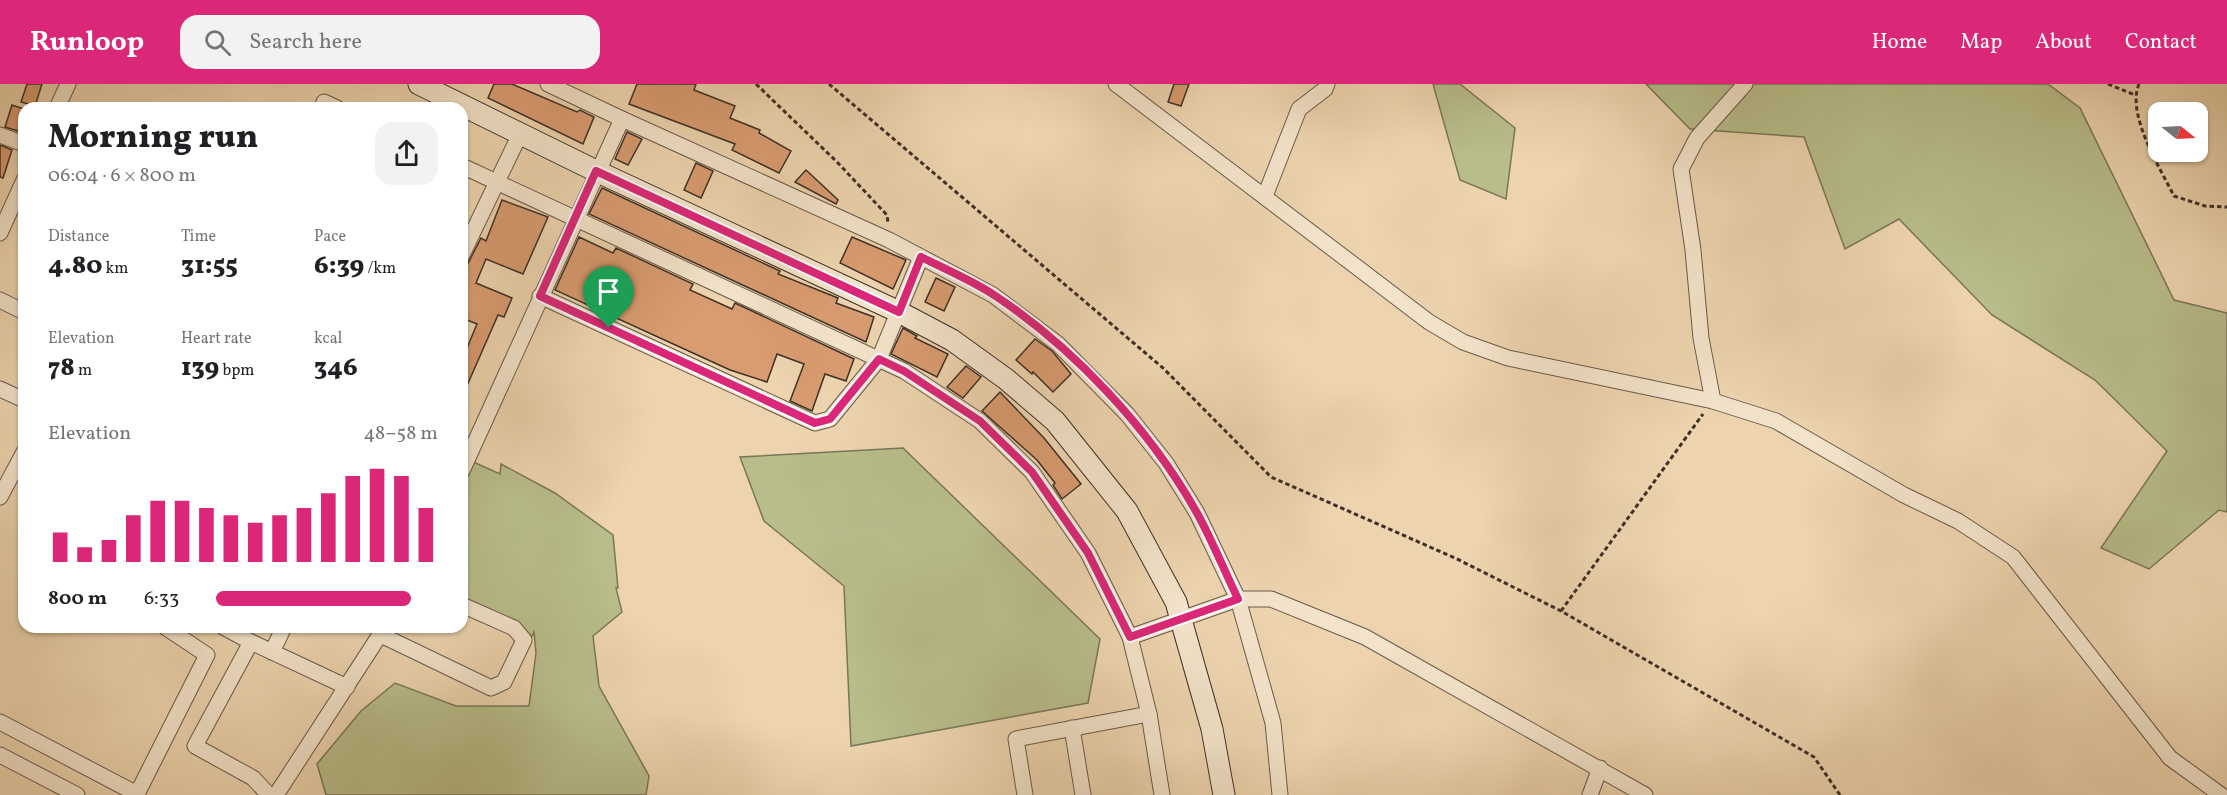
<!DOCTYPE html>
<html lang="en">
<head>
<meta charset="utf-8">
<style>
	:root { --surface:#fff; --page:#f2f2f2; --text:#202124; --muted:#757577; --accent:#db2777 }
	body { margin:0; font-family:Vollkorn,serif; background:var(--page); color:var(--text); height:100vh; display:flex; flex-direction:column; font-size:22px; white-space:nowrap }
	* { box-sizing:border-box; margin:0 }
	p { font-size:20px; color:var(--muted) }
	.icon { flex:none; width:33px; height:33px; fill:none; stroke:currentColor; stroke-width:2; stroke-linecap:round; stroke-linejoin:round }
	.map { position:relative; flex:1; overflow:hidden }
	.drawer { position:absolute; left:18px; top:18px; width:450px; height:531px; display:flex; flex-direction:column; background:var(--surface); border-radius:18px; box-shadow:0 2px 4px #0004 }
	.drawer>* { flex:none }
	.needle { width:39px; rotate:108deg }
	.tools { position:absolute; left:2148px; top:18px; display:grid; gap:12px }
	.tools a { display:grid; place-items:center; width:60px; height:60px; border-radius:12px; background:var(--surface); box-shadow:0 2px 4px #0004; font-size:30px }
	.pin { position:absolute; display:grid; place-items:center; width:51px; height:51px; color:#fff; margin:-62px -26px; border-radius:50% 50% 50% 0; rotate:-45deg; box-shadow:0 0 6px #0007 }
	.pin .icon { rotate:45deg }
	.round { display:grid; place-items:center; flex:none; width:63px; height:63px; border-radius:18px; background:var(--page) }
	.overview { display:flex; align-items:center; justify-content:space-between; height:102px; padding:0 30px }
	h1 { font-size:33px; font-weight:800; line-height:45px }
	.figures { display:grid; grid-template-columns:repeat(3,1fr); gap:9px; height:102px; padding:6px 30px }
	.figures div { display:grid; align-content:center }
	.figures b { font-size:26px; font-weight:800 }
	.figures small { font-size:16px; font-weight:400 }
	.figures p { font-size:16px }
	.chart { height:168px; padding:12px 30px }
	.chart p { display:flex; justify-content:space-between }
	.chart svg { width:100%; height:108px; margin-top:6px; stroke:var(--accent); stroke-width:6 }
	ul { padding:0 30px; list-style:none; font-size:20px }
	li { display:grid; grid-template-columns:96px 72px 1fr; align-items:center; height:45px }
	li i { height:15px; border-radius:8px; background:var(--accent) }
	header { display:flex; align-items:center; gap:36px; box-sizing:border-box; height:84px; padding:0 30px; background:var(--accent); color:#fff }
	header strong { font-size:28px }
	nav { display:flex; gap:33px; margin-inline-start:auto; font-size:21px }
	.search { width:420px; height:54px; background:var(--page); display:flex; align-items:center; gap:15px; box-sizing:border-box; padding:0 21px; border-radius:18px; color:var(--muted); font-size:22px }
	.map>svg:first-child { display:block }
	.green { fill:#b8bd8a; stroke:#7a7658; stroke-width:1.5 }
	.building { fill:#d99b70; stroke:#3d3027; stroke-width:1.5 }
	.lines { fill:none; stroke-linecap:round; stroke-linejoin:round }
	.street-casing { stroke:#695949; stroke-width:17 }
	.secondary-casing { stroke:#3d3027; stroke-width:23 }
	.path { stroke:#3d3027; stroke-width:3; stroke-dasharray:4.5 3; stroke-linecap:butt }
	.street { stroke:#f3e3ca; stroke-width:15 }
	.secondary { stroke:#f3e3ca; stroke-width:21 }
	.route-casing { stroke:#fff; stroke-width:12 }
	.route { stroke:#db2777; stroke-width:8 }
</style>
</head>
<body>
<header>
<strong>Runloop</strong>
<div class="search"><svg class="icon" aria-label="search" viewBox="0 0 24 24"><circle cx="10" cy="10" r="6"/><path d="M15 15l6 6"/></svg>Search here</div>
<nav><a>Home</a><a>Map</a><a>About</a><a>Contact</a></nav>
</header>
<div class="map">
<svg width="2227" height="711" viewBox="0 0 2227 711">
	<rect width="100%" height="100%" fill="#edd4ae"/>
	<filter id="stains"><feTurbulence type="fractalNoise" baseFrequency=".00333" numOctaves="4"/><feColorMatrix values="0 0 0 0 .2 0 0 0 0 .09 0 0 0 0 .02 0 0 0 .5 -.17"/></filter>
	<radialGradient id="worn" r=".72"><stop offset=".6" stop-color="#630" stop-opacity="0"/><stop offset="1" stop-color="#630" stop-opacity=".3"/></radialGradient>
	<!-- green -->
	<g class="green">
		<path d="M 1433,0 L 1460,0 L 1515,44 L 1506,115 L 1460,96 Z"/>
		<path d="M 1646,0 L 2048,0 L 2080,24 L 2174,216 L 2227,229 L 2227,428 L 2219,426 L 2149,485 L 2101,464 L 2167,367 L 2095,296 L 1992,231 L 1899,135 L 1845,165 L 1804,53 L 1690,45 Z"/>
		<path d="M 903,364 L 1100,555 L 1088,619 L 851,662 L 844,502 L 764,437 L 740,373 Z"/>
		<path d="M 471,377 L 500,390 L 501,380 L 555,409 L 613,451 L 618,504 L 616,504 L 622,528 L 593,552 L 599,602 L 649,692 L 646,711 L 326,711 L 317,680 L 361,627 L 395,599 L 456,622 L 529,622 L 536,569 L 534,548 L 531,554 L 462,516 L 462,396 Z"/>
	</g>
	<!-- building -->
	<g class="building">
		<path d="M 27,0 L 42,0 L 35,22 L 21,18 Z"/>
		<path d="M 494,0 L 512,0 L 577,28 L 580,26 L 594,33 L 583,60 L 488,14 Z"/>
		<path d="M 637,0 L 696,0 L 694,6 L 735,22 L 730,34 L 760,46 L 759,49 L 791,67 L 779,89 L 732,66 L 735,60 L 629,20 Z"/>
		<path d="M 1174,0 L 1189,0 L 1181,22 L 1168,18 Z"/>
		<path d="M 12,21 L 24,25 L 18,47 L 5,43 Z"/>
		<path d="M 627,48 L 642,55 L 628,81 L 615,75 Z"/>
		<path d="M 0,61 L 12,66 L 3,94 L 0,93 Z"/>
		<path d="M 696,79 L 713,87 L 701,114 L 684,106 Z"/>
		<path d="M 806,86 L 838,116 L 836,120 L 795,98 Z"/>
		<path d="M 602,104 L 780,187 L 778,190 L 838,214 L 836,219 L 874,233 L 866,258 L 589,130 Z"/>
		<path d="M 502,116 L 548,133 L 523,190 L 486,175 L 476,199 L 512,214 L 504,233 L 498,231 L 462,313 L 462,276 L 477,240 L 462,234 L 462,191 L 481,154 L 486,157 Z"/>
		<path d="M 579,153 L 613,169 L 616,164 L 693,200 L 690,206 L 732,225 L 735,219 L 854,275 L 846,297 L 825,290 L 812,327 L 790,317 L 804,280 L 777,270 L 767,298 L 730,286 L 555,206 Z"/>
		<path d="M 852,153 L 906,176 L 893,205 L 840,179 Z"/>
		<path d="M 936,194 L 955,203 L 944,227 L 925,218 Z"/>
		<path d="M 903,244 L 917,252 L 915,254 L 948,270 L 937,293 L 891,270 Z"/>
		<path d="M 1035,255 L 1052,267 L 1071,290 L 1053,308 L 1033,288 L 1032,290 L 1016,276 Z"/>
		<path d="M 966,282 L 981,293 L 963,314 L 947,303 Z"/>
		<path d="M 1000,308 L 1044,354 L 1081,400 L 1062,415 L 1053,401 L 1055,399 L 1037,376 L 982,327 Z"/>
	</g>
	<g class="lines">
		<!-- street casing -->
		<g class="street-casing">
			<g id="street">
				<path d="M 548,0 L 622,35"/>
				<path d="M 1116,0 L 1429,238 L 1463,258 L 1508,274 L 1713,317 L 1776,337 L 1904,411 L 1958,437 L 2013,473 L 2170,674 L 2221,711"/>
				<path d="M 57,24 L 68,0"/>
				<path d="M 322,24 L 324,18 L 337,24"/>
				<path d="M 0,51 L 24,60"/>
				<path d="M 462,82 L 904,287 L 980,337 L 1032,388 L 1088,469 L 1130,553 L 1149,630 L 1162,711"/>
				<path d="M 1265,112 L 1299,25 L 1325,5 L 1327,0"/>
				<path d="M 0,149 L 24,96"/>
				<path d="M 462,171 L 520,50"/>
				<path d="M 540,212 L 815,339 L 830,335 L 879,275 L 921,173"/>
				<path d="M 0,216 L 24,228"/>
				<path d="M 0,305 L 24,316"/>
				<path d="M 1713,317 L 1701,254 L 1693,166 L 1681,85 L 1697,54 L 1745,0"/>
				<path d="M 462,387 L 622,35 L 889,156 L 993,211 L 1058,260 L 1127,330 L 1166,379 L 1197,429 L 1238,515 L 1273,639 L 1280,711"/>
				<path d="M 0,413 L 24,368"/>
				<path d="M 223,543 L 251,558 L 195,662 L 253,694 L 269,711"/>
				<path d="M 381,551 L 491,604 L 504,598 L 524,556 L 514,544 L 462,521"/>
				<path d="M 1130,553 L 1238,515 L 1271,515 L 1365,553 L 1645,711"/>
				<path d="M 251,558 L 347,603"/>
				<path d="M 272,568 L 284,543"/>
				<path d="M 0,638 L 137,710 L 207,571 L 165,543"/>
				<path d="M 1072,644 L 1083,711"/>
				<path d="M 0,671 L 77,711"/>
				<path d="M 276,711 L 385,543"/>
				<path d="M 1025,711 L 1016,655 L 1149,630"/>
				<path d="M 1590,711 L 1600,684"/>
			</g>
		</g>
		<!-- secondary casing -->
		<g class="secondary-casing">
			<path id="secondary" d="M 419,0 L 596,87 L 899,228 L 952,256 L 1006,295 L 1055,337 L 1127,427 L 1176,518 L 1212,645 L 1224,711"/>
		</g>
		<!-- path -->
		<g class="path">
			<path d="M 756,0 L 837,78 L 887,131 L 888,139"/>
			<path d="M 829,0 L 1163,284 L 1271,393 L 1455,474 L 1561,527 L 1814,673 L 1840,711"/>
			<path d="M 2108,0 L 2135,11"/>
			<path d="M 2139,0 C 2126,30 2160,84 2174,112 L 2205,122 L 2227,123"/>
			<path d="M 1561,527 L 1703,330"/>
		</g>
		<!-- street -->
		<use href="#street" class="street"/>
		<!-- secondary -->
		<use href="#secondary" class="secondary"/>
	</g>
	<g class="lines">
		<!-- route casing -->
		<g class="route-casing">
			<path id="route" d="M 596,87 L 899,228 L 921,173 C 945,185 971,196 994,211 C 1073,263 1150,345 1197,429 C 1212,456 1224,486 1238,515 L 1130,553 L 1088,469 L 1032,388 L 980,337 L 904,287 L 879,275 L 830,335 L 815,339 L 540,212 Z"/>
		</g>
		<!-- route -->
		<use href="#route" class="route"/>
	</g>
	<rect width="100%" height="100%" filter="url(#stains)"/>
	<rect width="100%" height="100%" fill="url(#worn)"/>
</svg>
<div class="tools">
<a><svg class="needle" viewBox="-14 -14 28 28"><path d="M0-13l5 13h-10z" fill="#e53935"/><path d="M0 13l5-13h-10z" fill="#757577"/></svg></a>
</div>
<div class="pin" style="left:609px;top:244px;background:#1e9e55"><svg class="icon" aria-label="arrive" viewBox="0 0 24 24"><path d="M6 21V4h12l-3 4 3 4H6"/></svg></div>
<section class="drawer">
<div class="overview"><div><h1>Morning run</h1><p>06:04 · 6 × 800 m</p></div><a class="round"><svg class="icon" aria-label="share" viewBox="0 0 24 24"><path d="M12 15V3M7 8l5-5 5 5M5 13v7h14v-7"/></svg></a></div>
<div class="figures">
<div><p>Distance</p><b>4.80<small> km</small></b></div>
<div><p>Time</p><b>31:55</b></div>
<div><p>Pace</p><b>6:39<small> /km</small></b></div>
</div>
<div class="figures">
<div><p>Elevation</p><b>78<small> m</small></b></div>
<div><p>Heart rate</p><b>139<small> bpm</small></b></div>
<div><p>kcal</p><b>346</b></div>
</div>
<div class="chart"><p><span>Elevation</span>48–58 m</p>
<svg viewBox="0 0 160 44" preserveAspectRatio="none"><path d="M5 44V32M15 44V38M25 44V35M35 44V25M45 44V19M55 44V19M65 44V22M75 44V25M85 44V28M95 44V25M105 44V22M115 44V16M125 44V9M135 44V6M145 44V9M155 44V22"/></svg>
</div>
<ul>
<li><b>800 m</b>6:33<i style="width:88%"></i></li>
</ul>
</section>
</div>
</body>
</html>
